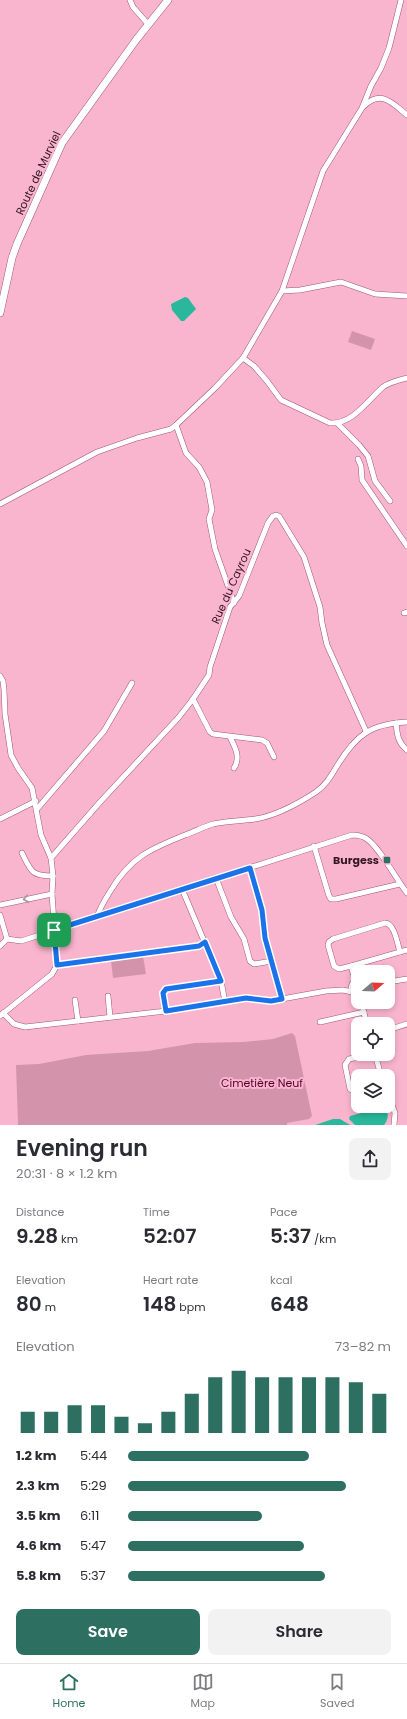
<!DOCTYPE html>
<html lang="en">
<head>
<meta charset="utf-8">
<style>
	:root { --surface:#fff; --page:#f2f2f3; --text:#2b2b33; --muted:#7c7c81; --line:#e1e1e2; --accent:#2d6f60 }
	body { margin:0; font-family:Poppins,sans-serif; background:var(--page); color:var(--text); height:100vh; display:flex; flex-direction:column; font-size:15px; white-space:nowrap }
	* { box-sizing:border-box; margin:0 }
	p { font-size:13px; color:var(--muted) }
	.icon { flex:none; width:22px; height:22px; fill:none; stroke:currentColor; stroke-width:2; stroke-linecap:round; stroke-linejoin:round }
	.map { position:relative; height:1125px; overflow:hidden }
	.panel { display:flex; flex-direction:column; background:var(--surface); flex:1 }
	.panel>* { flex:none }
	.needle { width:26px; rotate:71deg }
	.tools { position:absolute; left:351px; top:965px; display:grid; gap:8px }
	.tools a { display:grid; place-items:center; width:44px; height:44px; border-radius:8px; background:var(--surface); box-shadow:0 2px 6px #0003; font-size:20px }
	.pin { position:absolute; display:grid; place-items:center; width:34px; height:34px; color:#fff; margin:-17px; border-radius:8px; box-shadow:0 2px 6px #0006 }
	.round { display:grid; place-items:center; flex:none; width:42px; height:42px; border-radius:8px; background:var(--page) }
	.overview { display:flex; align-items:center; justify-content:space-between; height:68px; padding:0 16px }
	h1 { font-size:22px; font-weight:600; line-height:30px }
	.metrics { display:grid; grid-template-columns:repeat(3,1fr); gap:6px; height:68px; padding:4px 16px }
	.metrics div { display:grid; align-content:center }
	.metrics b { font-size:20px; font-weight:600 }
	.metrics small { font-size:11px; font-weight:400 }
	.metrics p { font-size:11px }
	.chart { height:112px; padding:8px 16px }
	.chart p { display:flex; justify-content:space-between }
	.chart svg { width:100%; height:72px; margin-top:4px; stroke:var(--accent); stroke-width:6 }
	.button { display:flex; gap:8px; margin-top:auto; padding:8px 16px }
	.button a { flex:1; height:46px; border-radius:8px; background:var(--accent); color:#fff; font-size:16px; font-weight:600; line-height:46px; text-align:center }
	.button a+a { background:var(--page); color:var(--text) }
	ul { padding:0 16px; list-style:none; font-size:13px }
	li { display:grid; grid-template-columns:64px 48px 1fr; align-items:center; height:30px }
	li i { height:10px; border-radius:5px; background:var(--accent) }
	.tab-bar { display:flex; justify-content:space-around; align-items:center; height:56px; border-top:1px solid var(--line); background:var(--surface); font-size:11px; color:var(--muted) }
	.tab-bar a { display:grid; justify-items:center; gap:2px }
	.tab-bar .selected { color:var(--accent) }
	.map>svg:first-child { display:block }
	.green { fill:#d394ab }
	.water { fill:#2ab89c }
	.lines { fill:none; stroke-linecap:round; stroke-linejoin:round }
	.minor-casing { stroke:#a15573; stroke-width:6 }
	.secondary-casing { stroke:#a15573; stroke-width:8 }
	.minor { stroke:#fff; stroke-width:5 }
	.secondary { stroke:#fff; stroke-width:7 }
	.oneway { stroke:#a4969c }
	.route-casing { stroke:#fff; stroke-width:8 }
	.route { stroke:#1a73e8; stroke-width:5 }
	.poi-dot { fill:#2d6f60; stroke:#fab5ce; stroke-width:1.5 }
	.labels { text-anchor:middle; stroke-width:4; stroke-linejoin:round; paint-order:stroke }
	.street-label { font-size:11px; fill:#341522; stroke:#fab5ce }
	.poi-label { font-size:11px; font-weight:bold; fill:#341522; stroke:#fab5ce; text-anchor:end }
	.park-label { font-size:11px; fill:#56002f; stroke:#fab5ce }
</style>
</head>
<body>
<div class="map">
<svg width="407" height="1125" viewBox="0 0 407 1125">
	<rect width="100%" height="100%" fill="#fab5ce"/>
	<!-- green -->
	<g class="green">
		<path d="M 352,331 L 375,339 L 371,350 L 348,342 Z"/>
		<path d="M 143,956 L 146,974 L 113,978 L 111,961 Z"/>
		<path d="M 292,1033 L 295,1036 L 312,1116 L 309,1119 L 287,1123 L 287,1125 L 18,1125 L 16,1065 L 39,1064 L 86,1055 L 148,1051 L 195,1043 L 243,1042 L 273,1039 Z"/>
	</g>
	<!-- water -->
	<g class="water">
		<path d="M 185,297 L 188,298 L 196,309 L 184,321 L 181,321 L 172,310 L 171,304 Z"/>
		<path d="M 384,1107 C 389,1112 389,1119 384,1125 L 355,1125 L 349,1119 L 350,1116 Z"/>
		<path d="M 333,1119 L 340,1119 L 350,1125 L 315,1125 Z"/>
	</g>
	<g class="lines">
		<!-- minor casing -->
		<g class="minor-casing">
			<g id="minor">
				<path d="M 130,0 L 133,7 L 148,24"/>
				<path d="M 364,106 C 382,89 393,104 407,115"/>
				<path d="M 282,291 L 300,290 L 341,282 L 375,294 L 407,296"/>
				<path d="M 243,358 L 254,366 L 267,381 L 281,400 L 330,423 C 352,425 368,400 383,387 C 390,382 399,380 407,378"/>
				<path d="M 338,424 L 359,445 L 368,456 L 375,481 L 390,501"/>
				<path d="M 176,425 L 186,453 L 199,467 L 207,482 L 212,510 L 209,519 L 215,549 L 234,603"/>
				<path d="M 358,459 L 361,466 L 362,480 L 407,546"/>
				<path d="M 0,504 L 97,452 L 137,438 L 171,429 L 176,425 L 215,388 L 243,358 L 282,291 L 323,171 L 362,108 L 371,86 L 381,68 L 389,48 L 401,0"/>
				<path d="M 404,613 L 407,612"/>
				<path d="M 0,676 L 3,681 L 4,690 L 5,714 L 11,755 L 18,768 L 32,788 L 41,835 L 51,858"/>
				<path d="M 193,699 L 210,732 L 213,734 L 262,740 L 267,743 L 274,757"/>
				<path d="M 396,723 C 397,734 398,743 407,750"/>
				<path d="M 230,737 C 235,747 241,757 234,768"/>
				<path d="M 37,809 L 104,731 L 132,683"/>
				<path d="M 0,819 L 36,801"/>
				<path d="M 314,846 L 329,896 L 331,899 L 336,899 L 400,884"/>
				<path d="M 22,853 C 31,871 31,876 53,876"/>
				<path d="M 250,868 L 262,910 L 265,938 L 282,999"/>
				<path d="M 216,878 L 231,917 L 244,939 L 250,961 L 254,964 L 272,961"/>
				<path d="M 182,889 L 221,981 L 225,1002"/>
				<path d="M 0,905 L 52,894"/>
				<path d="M 0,915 L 7,939"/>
				<path d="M 97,917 C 100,907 106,898 111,890 C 131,857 150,849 185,835 C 194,832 203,827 213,824 C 227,821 241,821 255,819 C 276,816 299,803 316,792 C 326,785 331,776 337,766 C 356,735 370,724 407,722"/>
				<path d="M 0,946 L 7,939 L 21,941 L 352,835 C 358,835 363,836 367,839 C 380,848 396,879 407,893"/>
				<path d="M 57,965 L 52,894 L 53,876 L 51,858 L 101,801 L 179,717 L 193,699 L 209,675 L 210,667 L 230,607 L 239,596 L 268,523 L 273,516 L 276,515 L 279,516 L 304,557 L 320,607 L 322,623 L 327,645 L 366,731"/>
				<path d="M 57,965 L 199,946 L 205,942"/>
				<path d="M 351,966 L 339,969 L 334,966 L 328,945 L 329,942 L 333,939 L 385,923 C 395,924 397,943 400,952"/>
				<path d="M 358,981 L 354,976 L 351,966 L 407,950"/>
				<path d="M 358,981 L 352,984 L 351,988 L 353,993 L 358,997"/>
				<path d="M 388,982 L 407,979"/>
				<path d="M 108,996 L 110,1017"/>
				<path d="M 75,1000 L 78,1021"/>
				<path d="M 361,1002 L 367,1024"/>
				<path d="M 166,1011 L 163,993 L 166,989 L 221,981"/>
				<path d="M 3,1013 L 14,1024 L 25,1027 L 166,1011 L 245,998 L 271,1001 L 326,991 L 343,990 L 352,992"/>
				<path d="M 0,1016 L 52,974 L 57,965"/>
				<path d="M 320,1022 L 364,1012"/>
				<path d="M 388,1030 L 407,1024"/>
				<path d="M 375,1054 L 381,1076"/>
				<path d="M 358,1091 L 355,1092 L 350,1089 L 345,1065 L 349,1059 L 374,1054"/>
				<path d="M 388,1094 L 395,1113 L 394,1125"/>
			</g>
		</g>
		<!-- secondary casing -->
		<g class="secondary-casing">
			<path id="secondary" d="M 0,313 L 12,258 L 17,244 L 62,143 L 136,40 L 168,0"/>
		</g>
		<!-- minor -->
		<use href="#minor" class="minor"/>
		<!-- secondary -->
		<use href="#secondary" class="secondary"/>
	</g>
	<!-- one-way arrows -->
	<defs><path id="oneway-chevron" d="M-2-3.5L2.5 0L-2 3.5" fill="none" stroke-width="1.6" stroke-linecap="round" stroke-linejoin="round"/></defs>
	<use class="oneway" href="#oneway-chevron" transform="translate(26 899) rotate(169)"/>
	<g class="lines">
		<!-- route casing -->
		<g class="route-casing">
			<path id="route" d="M 250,868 L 262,910 L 265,938 L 282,999 L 271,1001 L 246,998 L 166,1011 L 163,993 L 166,989 L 221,981 L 205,942 L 199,946 L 57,965 L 54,930 Z"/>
		</g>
		<!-- route -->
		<use href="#route" class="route"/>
	</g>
	<!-- markers -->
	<rect class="poi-dot" x="383" y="856" width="8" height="8" rx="2"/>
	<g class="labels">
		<!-- street labels -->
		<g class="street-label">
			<text transform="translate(38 173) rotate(-65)" y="4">Route de Murviel</text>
			<text transform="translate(231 586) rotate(-66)" y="4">Rue du Cayrou</text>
		</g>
		<!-- poi labels -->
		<g class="poi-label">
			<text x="379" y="864">Burgess</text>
		</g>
		<!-- park labels -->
		<g class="park-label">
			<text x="262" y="1087">Cimetière Neuf</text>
		</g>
	</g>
</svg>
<div class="tools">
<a><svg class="needle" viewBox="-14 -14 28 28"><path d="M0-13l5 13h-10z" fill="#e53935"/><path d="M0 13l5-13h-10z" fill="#7c7c81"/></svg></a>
<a><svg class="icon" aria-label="locate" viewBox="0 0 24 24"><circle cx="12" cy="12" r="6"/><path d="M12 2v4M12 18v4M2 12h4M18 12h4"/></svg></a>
<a><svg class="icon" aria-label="layers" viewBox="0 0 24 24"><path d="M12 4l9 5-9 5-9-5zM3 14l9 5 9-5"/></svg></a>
</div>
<div class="pin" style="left:54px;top:930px;background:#1e9e55"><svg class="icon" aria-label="arrive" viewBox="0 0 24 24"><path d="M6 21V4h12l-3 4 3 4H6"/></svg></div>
</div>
<section class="panel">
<div class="overview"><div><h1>Evening run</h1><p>20:31 · 8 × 1.2 km</p></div><a class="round"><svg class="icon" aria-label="share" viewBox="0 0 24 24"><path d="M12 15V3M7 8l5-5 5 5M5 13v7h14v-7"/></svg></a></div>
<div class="metrics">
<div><p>Distance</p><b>9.28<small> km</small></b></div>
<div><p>Time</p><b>52:07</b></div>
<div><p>Pace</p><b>5:37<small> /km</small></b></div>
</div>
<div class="metrics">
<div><p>Elevation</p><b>80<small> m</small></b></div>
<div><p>Heart rate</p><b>148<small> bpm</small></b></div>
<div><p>kcal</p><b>648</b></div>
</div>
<div class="chart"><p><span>Elevation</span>73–82 m</p>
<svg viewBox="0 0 160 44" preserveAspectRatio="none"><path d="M5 44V31M15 44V31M25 44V27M35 44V27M45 44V34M55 44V38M65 44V31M75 44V20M85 44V10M95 44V6M105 44V10M115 44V10M125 44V10M135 44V10M145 44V13M155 44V20"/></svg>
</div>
<ul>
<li><b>1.2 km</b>5:44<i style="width:69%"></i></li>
<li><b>2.3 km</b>5:29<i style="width:83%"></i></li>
<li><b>3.5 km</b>6:11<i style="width:51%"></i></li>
<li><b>4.6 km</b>5:47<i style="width:67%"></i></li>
<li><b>5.8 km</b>5:37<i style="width:75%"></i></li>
</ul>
<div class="button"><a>Save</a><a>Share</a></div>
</section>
<nav class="tab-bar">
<a class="selected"><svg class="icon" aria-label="home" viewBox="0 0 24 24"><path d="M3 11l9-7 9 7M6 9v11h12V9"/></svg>Home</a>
<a><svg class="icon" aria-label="map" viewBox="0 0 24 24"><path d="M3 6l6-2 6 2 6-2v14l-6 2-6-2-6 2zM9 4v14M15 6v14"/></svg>Map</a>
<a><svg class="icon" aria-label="saved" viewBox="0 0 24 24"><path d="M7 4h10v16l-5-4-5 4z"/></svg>Saved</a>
</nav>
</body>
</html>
